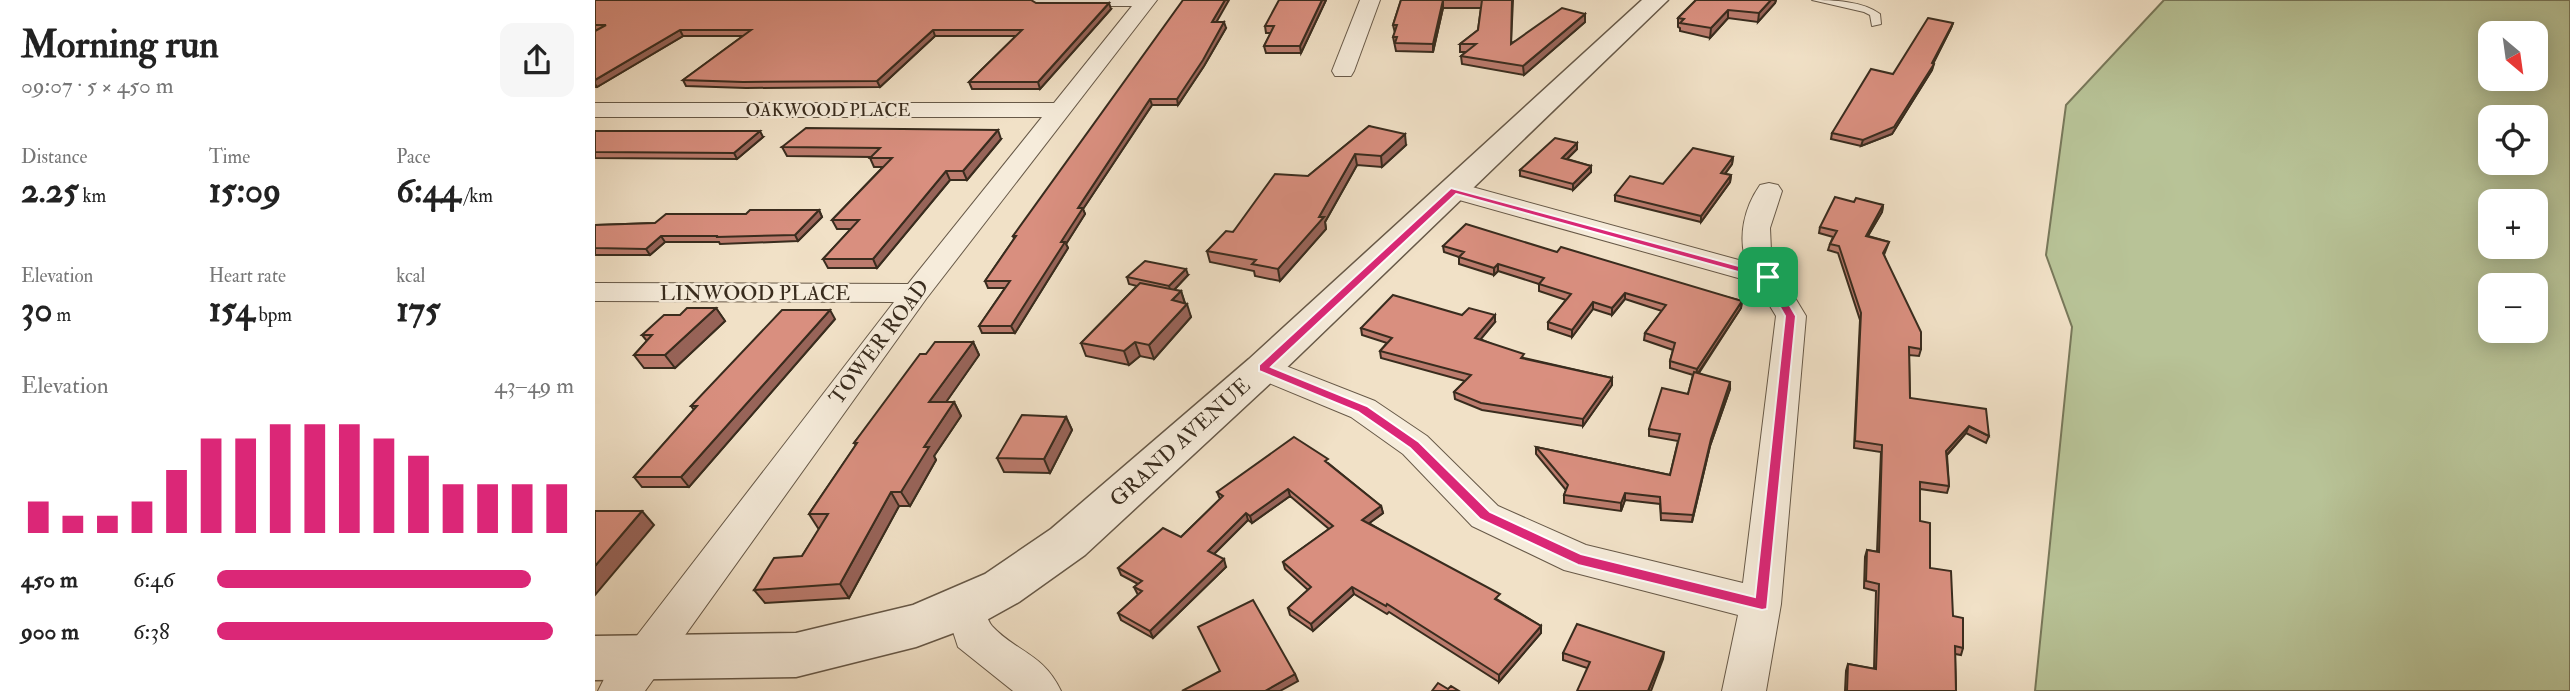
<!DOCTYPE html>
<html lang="en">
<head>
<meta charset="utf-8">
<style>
	:root { --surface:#fff; --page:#f6f6f6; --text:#222; --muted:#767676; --accent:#db2777 }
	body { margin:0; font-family:"IM FELL Double Pica",serif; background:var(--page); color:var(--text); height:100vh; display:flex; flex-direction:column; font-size:26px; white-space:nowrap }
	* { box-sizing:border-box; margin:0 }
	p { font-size:23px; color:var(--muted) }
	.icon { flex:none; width:38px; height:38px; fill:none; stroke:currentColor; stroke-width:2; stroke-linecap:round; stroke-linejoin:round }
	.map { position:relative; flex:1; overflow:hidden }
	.panel { display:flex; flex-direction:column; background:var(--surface); width:595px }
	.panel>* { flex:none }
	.needle { width:46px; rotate:151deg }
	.buttons { position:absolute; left:1883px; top:21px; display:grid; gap:14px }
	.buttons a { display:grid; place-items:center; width:70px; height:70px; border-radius:14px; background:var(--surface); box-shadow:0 4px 18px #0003; font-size:35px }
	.pin { position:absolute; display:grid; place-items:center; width:60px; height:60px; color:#fff; margin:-30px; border-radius:14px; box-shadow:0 4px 10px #0006 }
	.round { display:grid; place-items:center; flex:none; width:74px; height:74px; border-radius:14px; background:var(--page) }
	.summary { display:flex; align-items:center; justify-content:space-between; height:119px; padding:0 21px }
	h1 { font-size:38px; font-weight:700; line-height:52px }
	.figures { display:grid; grid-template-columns:repeat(3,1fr); gap:10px; height:119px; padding:7px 21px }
	.figures div { display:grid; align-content:center }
	.figures b { font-size:35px; font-weight:700 }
	.figures small { font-size:19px; font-weight:400 }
	.figures p { font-size:19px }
	.chart { height:196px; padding:14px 21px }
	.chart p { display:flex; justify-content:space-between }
	.chart svg { width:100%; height:126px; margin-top:7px; stroke:var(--accent); stroke-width:6 }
	ul { padding:0 21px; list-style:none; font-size:23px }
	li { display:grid; grid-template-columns:112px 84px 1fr; align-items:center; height:52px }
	li i { height:18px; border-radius:9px; background:var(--accent) }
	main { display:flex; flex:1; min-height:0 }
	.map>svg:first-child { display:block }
	.green { fill:#b8c397; stroke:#78785a; stroke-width:2; fill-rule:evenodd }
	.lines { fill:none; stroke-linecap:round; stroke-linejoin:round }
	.service-casing { stroke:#675948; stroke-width:2 }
	.minor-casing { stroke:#675948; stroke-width:2 }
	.tertiary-casing { stroke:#675948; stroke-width:3 }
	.service { fill:#f6ecdb; fill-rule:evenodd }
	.minor { fill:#f6ecdb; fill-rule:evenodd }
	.tertiary { fill:#f6ecdb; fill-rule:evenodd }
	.wall { fill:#bb7b6d; stroke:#392c1e; stroke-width:2 }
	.shaded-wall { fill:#986459; stroke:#392c1e; stroke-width:2 }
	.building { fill:#d98f7f; stroke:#392c1e; stroke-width:2 }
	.route { fill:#db2777; stroke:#fff; stroke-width:2; fill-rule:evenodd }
	.labels { text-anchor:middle; stroke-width:5; stroke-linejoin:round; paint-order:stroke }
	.far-street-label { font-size:18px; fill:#392c1e; stroke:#f6ecdb }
	.street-label { font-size:21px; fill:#392c1e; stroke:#f6ecdb }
</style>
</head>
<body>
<main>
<section class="panel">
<div class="summary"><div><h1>Morning run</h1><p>09:07 · 5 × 450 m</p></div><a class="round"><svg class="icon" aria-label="share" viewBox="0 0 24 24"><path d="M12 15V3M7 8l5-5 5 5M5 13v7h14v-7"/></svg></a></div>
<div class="figures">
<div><p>Distance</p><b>2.25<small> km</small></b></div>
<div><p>Time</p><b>15:09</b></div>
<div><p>Pace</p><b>6:44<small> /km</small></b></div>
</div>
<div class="figures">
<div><p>Elevation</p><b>30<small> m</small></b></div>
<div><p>Heart rate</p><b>154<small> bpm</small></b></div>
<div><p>kcal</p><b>175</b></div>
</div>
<div class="chart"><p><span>Elevation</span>43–49 m</p>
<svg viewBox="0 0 160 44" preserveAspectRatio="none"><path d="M5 44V33M15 44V38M25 44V38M35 44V33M45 44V22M55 44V11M65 44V11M75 44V6M85 44V6M95 44V6M105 44V11M115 44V17M125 44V27M135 44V27M145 44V27M155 44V27"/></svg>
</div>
<ul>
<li><b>450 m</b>6:46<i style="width:88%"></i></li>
<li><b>900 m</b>6:38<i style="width:94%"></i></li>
</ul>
</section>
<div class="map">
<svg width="1975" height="691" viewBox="0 0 1975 691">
	<rect width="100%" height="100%" fill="#f1e1c7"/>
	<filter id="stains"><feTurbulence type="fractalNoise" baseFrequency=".00286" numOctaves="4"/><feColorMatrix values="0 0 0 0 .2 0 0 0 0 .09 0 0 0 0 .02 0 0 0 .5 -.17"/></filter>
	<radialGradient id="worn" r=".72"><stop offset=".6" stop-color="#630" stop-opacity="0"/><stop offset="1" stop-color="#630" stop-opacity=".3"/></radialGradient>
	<!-- green -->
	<path class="green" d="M 1569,0 L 1975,0 L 1975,691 L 1440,691 L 1477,327 L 1451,255 L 1471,105 ZM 1895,33 L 1941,33 L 1941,79 L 1895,79 ZM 1895,117 L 1941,117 L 1941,163 L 1895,163 ZM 1895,201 L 1941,201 L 1941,247 L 1895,247 ZM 1895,285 L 1941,285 L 1941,331 L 1895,331 Z"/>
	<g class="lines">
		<!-- service casing -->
		<g class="service-casing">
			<path id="service" d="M 1217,0 C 1238,0 1268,1 1285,14 L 1286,24 L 1277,26 L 1275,15 L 1269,12 Z"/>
		</g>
		<!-- minor casing -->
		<g class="minor-casing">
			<g id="minor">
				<path d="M 433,0 L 562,0 L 331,299 L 50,691 L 3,691 L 10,677 L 299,302 L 0,301 L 0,283 L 313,284 L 447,117 L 0,117 L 0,103 L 459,103 L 537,6 L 443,6 Z"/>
				<path d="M 765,0 L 785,0 L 759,71 L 756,76 L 740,76 L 737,71 Z"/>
				<path d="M 859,182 L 1151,262 C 1143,236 1149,208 1165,185 L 1174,183 L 1183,185 L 1187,191 L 1175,228 L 1176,251 L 1185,273 L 1211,316 L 1186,604 L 1171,691 L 1127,691 L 1143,615 L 969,570 L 877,526 L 808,454 L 756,417 L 657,376 L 652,368 L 657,360 L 668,357 L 780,401 L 832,436 L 903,506 L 991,545 L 1148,583 L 1181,316 L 1161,283 L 850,196 L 846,190 L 850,184 Z"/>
				<path d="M 370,590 L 384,595 C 389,604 391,619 397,626 C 421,652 448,653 466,691 L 418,691 L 363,647 L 350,607 L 356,595 Z"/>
			</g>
		</g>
		<!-- tertiary casing -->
		<g class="tertiary-casing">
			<path id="tertiary" d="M 1047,0 L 1073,0 L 682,377 L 490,555 L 424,602 L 388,622 L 321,647 L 201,677 L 0,680 L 0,636 L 201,633 L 318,605 L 390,574 L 456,529 L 654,359 Z"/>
		</g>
		<!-- service -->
		<use href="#service" class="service"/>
		<!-- minor -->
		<use href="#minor" class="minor"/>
		<!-- tertiary -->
		<use href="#tertiary" class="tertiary"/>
	</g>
	<!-- wall -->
	<g class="wall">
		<path d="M 0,0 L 441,3 L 516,9 L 445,89 L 377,89 L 374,82 L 421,36 L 340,36 L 285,87 L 151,88 L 91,86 L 88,80 L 148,36 L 88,36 L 2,87 L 0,87 L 0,31 L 2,30 L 0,30 Z"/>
		<path d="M 731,0 L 706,53 L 671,53 L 669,46 L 676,33 L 671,33 L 670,26 Z"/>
		<path d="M 806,0 L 918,0 L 916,43 L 990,14 L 990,22 L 929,75 L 867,64 L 866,56 L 871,52 L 865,52 L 865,44 L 883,30 L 886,8 L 848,8 L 838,52 L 801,51 L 798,37 L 800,33 L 798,25 Z"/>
		<path d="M 1101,0 L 1181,0 L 1180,3 L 1163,22 L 1133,18 L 1115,38 L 1085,31 L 1085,28 L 1083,27 L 1083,18 Z"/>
		<path d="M 621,22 L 631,28 L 609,66 L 583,105 L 557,105 L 488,209 L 490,214 L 471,244 L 473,248 L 420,333 L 387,333 L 384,326 L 410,288 L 393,288 L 390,281 L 419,239 L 418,236 Z"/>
		<path d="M 1358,23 L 1356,28 L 1338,64 L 1337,70 L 1297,134 L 1266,146 L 1236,139 L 1237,133 L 1298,74 Z"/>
		<path d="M 774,126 L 811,145 L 787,167 L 762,165 L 730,222 L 731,229 L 685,281 L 660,276 L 659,271 L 615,262 L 612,251 L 713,176 Z"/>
		<path d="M 0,131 L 168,137 L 142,159 L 0,158 Z"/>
		<path d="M 406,139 L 372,180 L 355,180 L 282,268 L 233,268 L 228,259 L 256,229 L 242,229 L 237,220 L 288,167 L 279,167 L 275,158 L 276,157 L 192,156 L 187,147 Z"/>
		<path d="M 982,143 L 982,149 L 972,159 L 996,166 L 996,172 L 978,190 L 925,176 L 925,170 Z"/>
		<path d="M 1138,157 L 1137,164 L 1130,174 L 1136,175 L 1135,182 L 1106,222 L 1020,201 L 1020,195 L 1068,184 Z"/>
		<path d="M 1259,202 L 1288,205 L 1287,212 L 1273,236 L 1294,242 L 1289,255 L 1326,349 L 1324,356 L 1314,355 L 1315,398 L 1394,436 L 1391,443 L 1371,433 L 1352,455 L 1354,486 L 1352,493 L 1325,489 L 1325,521 L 1335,568 L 1358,616 L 1368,648 L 1366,655 L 1360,654 L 1361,691 L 1250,691 L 1251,671 L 1253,664 L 1279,669 L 1281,591 L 1269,588 L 1270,557 L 1272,550 L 1282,552 L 1286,452 L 1259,448 L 1265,320 L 1243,253 L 1233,250 L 1235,244 L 1238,237 L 1224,233 L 1225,227 Z"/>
		<path d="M 224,210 L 227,217 L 203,241 L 125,244 L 124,242 L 70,242 L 55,255 L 0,255 L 0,225 L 60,223 L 151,214 Z"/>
		<path d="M 848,246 L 962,252 L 1147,301 L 1146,308 L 1104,373 L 1135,389 L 1115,446 L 1097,522 L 1066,520 L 1065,504 L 1030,500 L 1026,511 L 969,503 L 969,495 L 971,490 L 941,454 L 941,447 L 1075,475 L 1083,441 L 1054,436 L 1054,429 L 1093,394 L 1098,375 L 1075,368 L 1075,361 L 1078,350 L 1049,340 L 1050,333 L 1067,311 L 1030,299 L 1017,315 L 998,309 L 977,337 L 953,329 L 953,322 L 971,300 L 944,291 L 944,284 L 903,271 L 899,275 L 864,264 L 864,257 L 849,252 Z"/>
		<path d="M 593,275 L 579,290 L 586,291 L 590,303 L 596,317 L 559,359 L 545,356 L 534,365 L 491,356 L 486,343 L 542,286 L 534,284 L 532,277 Z"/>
		<path d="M 121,308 L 130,321 L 80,368 L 49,368 L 39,355 L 52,341 L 47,335 L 85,315 Z"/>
		<path d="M 867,315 L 900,322 L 885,339 L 929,358 L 1017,378 L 1017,385 L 988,426 L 887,410 L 860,399 L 859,392 L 870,381 L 786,358 L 785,351 L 792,343 L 767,335 L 766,328 Z"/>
		<path d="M 240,319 L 94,487 L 47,487 L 39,477 L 99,410 L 96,406 Z"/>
		<path d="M 378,342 L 384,355 L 351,402 L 359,402 L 366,416 L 339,456 L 341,460 L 315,506 L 304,506 L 254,598 L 170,603 L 159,590 L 207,556 L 225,528 L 223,528 L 214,514 L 261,445 L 259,443 L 331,354 Z"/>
		<path d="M 471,417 L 477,430 L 455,473 L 409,472 L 402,458 Z"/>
		<path d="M 733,463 L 786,506 L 788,513 L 774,523 L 905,601 L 946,626 L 946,633 L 904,682 L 794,612 L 792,614 L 759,594 L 718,631 L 695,615 L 693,608 L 713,590 L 690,569 L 688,562 L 734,529 L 695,496 L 657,523 L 653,520 L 619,554 L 631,567 L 558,638 L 526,620 L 523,613 L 543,595 L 539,587 L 543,584 L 526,575 L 523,568 L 586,537 L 625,499 L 622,492 Z"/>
		<path d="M 968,653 L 1068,659 L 992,668 L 968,660 Z"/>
	</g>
	<!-- shaded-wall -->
	<g class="shaded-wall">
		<path d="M 630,0 L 634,0 L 618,28 L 617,22 Z"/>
		<path d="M 727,0 L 731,0 L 706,53 L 705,46 Z"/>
		<path d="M 848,0 L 848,8 L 838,52 L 838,44 Z"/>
		<path d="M 1176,0 L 1181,0 L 1180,3 L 1163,22 L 1164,13 Z"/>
		<path d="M 514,3 L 516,9 L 445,89 L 443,82 Z"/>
		<path d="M 1133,10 L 1133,18 L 1115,38 L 1116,28 Z"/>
		<path d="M 990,14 L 990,22 L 929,75 L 928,66 Z"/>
		<path d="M 629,22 L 631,28 L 609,66 L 583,105 L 582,99 Z"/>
		<path d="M 1358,23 L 1356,28 L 1335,69 L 1337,63 Z"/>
		<path d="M 85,30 L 88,36 L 2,87 L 0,84 L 0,80 Z"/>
		<path d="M 338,30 L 340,36 L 285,87 L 282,81 Z"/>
		<path d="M 1339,64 L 1337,70 L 1297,134 L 1266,146 L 1268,140 Z"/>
		<path d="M 555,99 L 557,105 L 488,209 L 490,214 L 471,244 L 473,248 L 420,333 L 416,326 L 466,242 L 483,208 Z"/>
		<path d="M 403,130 L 406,139 L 372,180 L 368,171 Z"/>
		<path d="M 165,131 L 168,137 L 142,159 L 139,153 Z"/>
		<path d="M 810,134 L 811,145 L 787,167 L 786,156 Z"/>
		<path d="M 982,143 L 982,149 L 967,164 L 967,158 Z"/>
		<path d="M 760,154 L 762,165 L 730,222 L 731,229 L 685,281 L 683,269 L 724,217 Z"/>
		<path d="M 1138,157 L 1137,164 L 1126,179 L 1126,173 Z"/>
		<path d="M 996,166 L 996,172 L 978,190 L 978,184 Z"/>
		<path d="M 351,171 L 355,180 L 282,268 L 278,259 Z"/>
		<path d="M 1136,175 L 1135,182 L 1106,222 L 1106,216 Z"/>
		<path d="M 1288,205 L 1287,212 L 1269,242 L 1271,236 Z"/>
		<path d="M 224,210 L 227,217 L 203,241 L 200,235 Z"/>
		<path d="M 66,236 L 70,242 L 55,255 L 51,249 Z"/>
		<path d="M 903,264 L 903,271 L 899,275 L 899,268 Z"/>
		<path d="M 591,269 L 593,275 L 576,293 L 574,286 Z"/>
		<path d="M 586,291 L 590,304 L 577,300 Z"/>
		<path d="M 1030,293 L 1030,299 L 1017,315 L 1017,308 Z"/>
		<path d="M 1147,301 L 1146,308 L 1101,376 L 1102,369 Z"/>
		<path d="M 998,302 L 998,309 L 977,337 L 977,330 Z"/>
		<path d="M 592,304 L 596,317 L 559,359 L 554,345 Z"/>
		<path d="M 121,308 L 130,321 L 80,368 L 70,355 Z"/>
		<path d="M 235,310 L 240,319 L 94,487 L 86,477 Z"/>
		<path d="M 900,315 L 900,322 L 881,345 L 880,338 Z"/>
		<path d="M 378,342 L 384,355 L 342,415 L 334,402 Z"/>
		<path d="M 540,342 L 545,356 L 534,365 L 529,351 Z"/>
		<path d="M 1017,378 L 1017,385 L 988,426 L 988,419 Z"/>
		<path d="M 1135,382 L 1135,389 L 1115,446 L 1097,522 L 1098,515 L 1116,439 Z"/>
		<path d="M 359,402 L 366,416 L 339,456 L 341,460 L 315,506 L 306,492 L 329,447 Z"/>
		<path d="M 471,417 L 477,430 L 455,473 L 449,459 Z"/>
		<path d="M 1374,426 L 1371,433 L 1349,458 L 1351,451 Z"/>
		<path d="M 693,489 L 695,496 L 657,523 L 655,516 Z"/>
		<path d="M 296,492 L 304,506 L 254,598 L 245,584 Z"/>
		<path d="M 1030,493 L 1030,500 L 1026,511 L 1026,503 Z"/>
		<path d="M 786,506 L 788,513 L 769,527 L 767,520 Z"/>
		<path d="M 47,511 L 59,525 L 0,595 L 0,566 Z"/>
		<path d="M 651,513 L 653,520 L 615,558 L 613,551 Z"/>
		<path d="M 629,559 L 631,567 L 558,638 L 555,631 Z"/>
		<path d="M 757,587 L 759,594 L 718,631 L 716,624 Z"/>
		<path d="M 946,626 L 946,633 L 904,682 L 904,675 Z"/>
		<path d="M 1069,652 L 1068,659 L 1056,691 L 1053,691 Z"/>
		<path d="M 700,674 L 703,681 L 685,691 L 670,691 Z"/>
	</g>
	<!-- building -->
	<g class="building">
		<path d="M 0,0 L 436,0 L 441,3 L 514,3 L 443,82 L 374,82 L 427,30 L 338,30 L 282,81 L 148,82 L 88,80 L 156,30 L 85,30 L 0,80 L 0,31 L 11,25 L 0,25 Z"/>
		<path d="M 588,0 L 630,0 L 617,22 L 629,22 L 608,60 L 582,99 L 555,99 L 483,208 L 488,208 L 466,242 L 470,242 L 416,326 L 384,326 L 415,281 L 390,281 L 421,236 L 418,236 Z"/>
		<path d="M 684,0 L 727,0 L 705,46 L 669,46 L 679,26 L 670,26 Z"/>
		<path d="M 806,0 L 917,0 L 916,44 L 967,8 L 990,14 L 928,66 L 866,56 L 881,44 L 865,44 L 883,30 L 887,0 L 848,0 L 838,44 L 800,43 L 802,37 L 798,37 L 802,25 L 798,25 Z"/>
		<path d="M 1101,0 L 1176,0 L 1164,13 L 1133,10 L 1116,28 L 1085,23 L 1089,19 L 1083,18 Z"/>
		<path d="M 1333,18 L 1358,23 L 1337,63 L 1339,64 L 1299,127 L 1268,140 L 1237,133 L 1276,69 L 1298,74 Z"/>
		<path d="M 774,126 L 810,134 L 786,156 L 760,154 L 724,217 L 729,217 L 683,269 L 657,264 L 661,260 L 612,251 L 631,231 L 638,232 L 680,174 L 713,176 Z"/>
		<path d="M 211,128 L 403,130 L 368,171 L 351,171 L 278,259 L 228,259 L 264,220 L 237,220 L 297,158 L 275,158 L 285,148 L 187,147 Z"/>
		<path d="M 0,131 L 165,131 L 139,153 L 0,152 Z"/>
		<path d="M 960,138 L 982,143 L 967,158 L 996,166 L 978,184 L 925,170 Z"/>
		<path d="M 1098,148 L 1138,157 L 1126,173 L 1136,175 L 1106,216 L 1020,195 L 1035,176 L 1068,184 Z"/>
		<path d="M 1240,197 L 1259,202 L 1261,198 L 1288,205 L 1271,236 L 1294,242 L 1288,253 L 1326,332 L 1326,349 L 1314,347 L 1315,398 L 1391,409 L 1394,436 L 1374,426 L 1351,451 L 1354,486 L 1325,482 L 1325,521 L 1335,523 L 1335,568 L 1356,571 L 1358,616 L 1368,618 L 1368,648 L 1360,646 L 1361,691 L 1252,691 L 1253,664 L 1281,669 L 1284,584 L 1271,581 L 1272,550 L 1284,552 L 1287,445 L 1260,441 L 1266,313 L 1244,246 L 1235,244 L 1242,231 L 1225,227 Z"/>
		<path d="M 155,210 L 224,210 L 200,235 L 121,237 L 123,236 L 66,236 L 51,249 L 0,248 L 0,225 L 60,223 L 71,214 L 151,214 Z"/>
		<path d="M 871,224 L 962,252 L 966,247 L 1147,301 L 1102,369 L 1075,361 L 1080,343 L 1050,333 L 1071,305 L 1030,293 L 1017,308 L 998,302 L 977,330 L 953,322 L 976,294 L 944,284 L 949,278 L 903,264 L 899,268 L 864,257 L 869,252 L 848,246 Z"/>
		<path d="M 550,261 L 591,269 L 574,286 L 532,277 Z"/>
		<path d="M 545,283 L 586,291 L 577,300 L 592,304 L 554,345 L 540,342 L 529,351 L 486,343 Z"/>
		<path d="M 798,295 L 867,315 L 874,308 L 900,315 L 880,338 L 929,354 L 926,358 L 1017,378 L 988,419 L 886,403 L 859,392 L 876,375 L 785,351 L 797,338 L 766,328 Z"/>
		<path d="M 92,308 L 121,308 L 70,355 L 39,355 L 57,335 L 47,335 L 69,315 L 85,315 Z"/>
		<path d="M 187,310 L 235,310 L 86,477 L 39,477 L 102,406 L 96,406 Z"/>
		<path d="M 340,342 L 378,342 L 334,402 L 359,402 L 329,447 L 334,447 L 306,492 L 296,492 L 245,584 L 159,590 L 179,558 L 207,556 L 233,514 L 214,514 L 262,443 L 259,443 L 325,354 L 331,354 Z"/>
		<path d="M 1099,372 L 1135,382 L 1116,439 L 1098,515 L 1066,513 L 1065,497 L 1030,493 L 1026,503 L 969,495 L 973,485 L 941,447 L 1075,475 L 1085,434 L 1054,429 L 1067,388 L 1093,394 Z"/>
		<path d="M 427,415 L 471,417 L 449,459 L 402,458 Z"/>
		<path d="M 699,437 L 733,459 L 730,461 L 786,506 L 767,520 L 905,594 L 900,599 L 946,626 L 904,675 L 792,604 L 791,606 L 757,587 L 716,624 L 693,608 L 716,587 L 688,562 L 738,526 L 693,489 L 655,516 L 651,513 L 613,551 L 629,559 L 555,631 L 523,613 L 547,591 L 539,587 L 547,581 L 523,568 L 568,528 L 586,537 L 628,496 L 622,492 Z"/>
		<path d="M 0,511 L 47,511 L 0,566 Z"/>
		<path d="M 658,600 L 700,674 L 670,691 L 587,691 L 625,671 L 603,627 Z"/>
		<path d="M 982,624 L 1069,652 L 1053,691 L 982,691 L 995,662 L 968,653 Z"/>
		<path d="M 843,683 L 853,689 L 856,686 L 864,691 L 837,691 Z"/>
	</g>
	<!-- route -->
	<path class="route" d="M 856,188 L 1177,275 L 1201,316 L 1172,609 L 1167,610 L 983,565 L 885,519 L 815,448 L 763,412 L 664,371 L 664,365 ZM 861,194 L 1169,279 L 1190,316 L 1160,597 L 986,554 L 895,512 L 824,442 L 772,406 L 676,367 Z"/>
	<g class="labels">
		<!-- far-street labels -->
		<g class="far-street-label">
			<text x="233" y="116">OAKWOOD PLACE</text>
		</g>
		<!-- street labels -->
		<g class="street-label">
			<text x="160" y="300">LINWOOD PLACE</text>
			<text transform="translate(284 342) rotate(-53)" y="7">TOWER ROAD</text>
			<text transform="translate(585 442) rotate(-42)" y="7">GRAND AVENUE</text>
		</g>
	</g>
	<rect width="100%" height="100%" filter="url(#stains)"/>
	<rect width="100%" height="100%" fill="url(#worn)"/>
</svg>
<div class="buttons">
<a><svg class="needle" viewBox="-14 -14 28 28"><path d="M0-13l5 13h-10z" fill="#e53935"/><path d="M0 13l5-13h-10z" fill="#767676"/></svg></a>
<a><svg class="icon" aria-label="locate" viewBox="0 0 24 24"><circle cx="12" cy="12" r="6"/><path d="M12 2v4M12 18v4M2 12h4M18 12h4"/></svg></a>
<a>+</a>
<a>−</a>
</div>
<div class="pin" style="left:1173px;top:277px;background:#1e9e55"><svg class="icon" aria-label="arrive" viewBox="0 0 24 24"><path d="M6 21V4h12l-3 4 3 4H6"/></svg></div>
</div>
</main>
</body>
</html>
